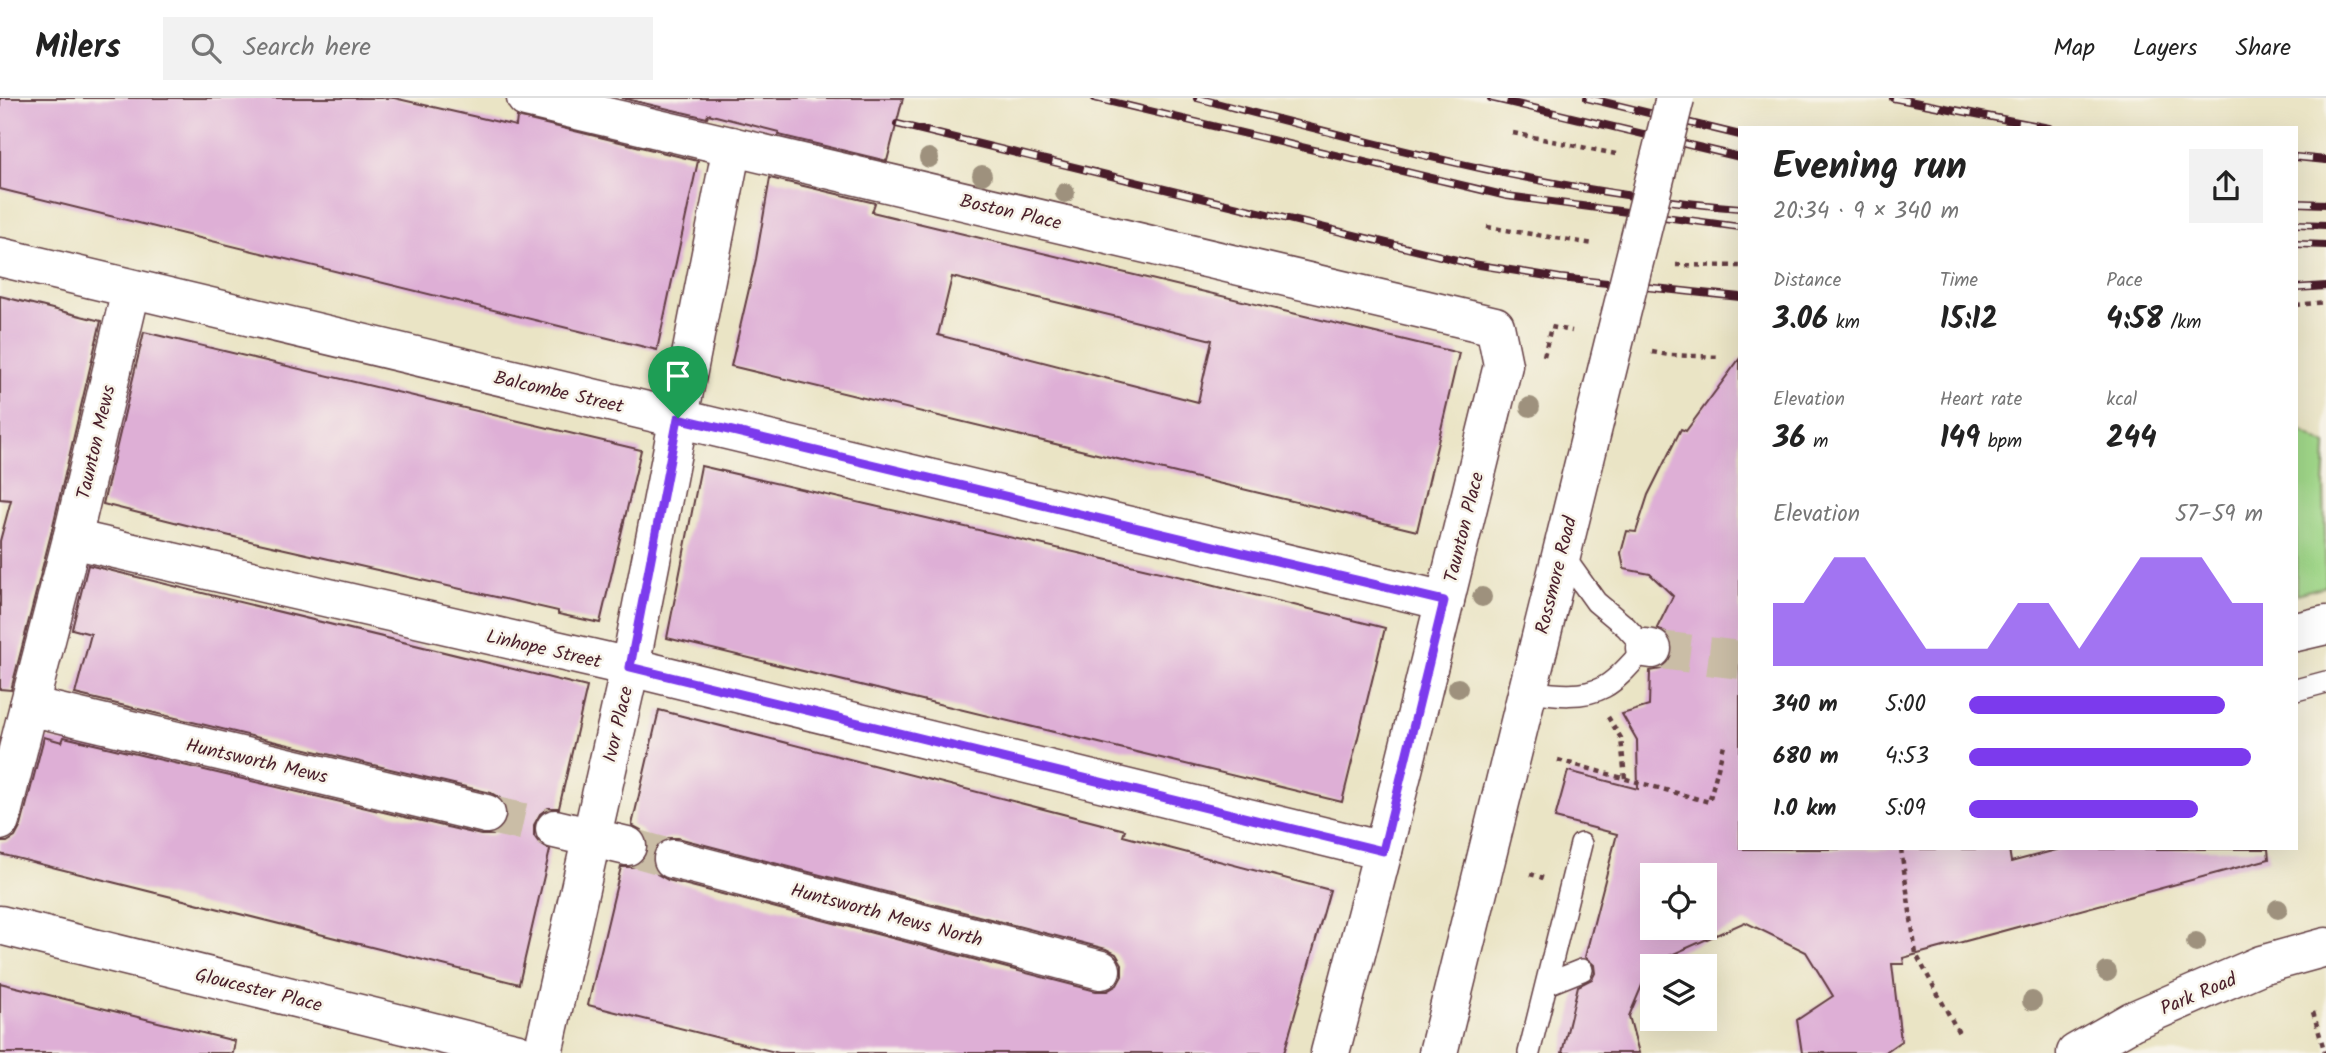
<!DOCTYPE html>
<html lang="en">
<head>
<meta charset="utf-8">
<style>
	:root { --surface:#fff; --page:#f2f2f2; --text:#222; --muted:#767676; --line:#e0e0e0; --accent:#7c3aed }
	body { margin:0; font-family:Kalam,sans-serif; background:var(--page); color:var(--text); height:100vh; display:flex; flex-direction:column; font-size:26px; white-space:nowrap }
	* { box-sizing:border-box; margin:0 }
	p { font-size:23px; color:var(--muted) }
	.icon { flex:none; width:38px; height:38px; fill:none; stroke:currentColor; stroke-width:2; stroke-linecap:round; stroke-linejoin:round }
	.map { position:relative; flex:1; overflow:hidden }
	.panel { position:absolute; left:1738px; top:28px; width:560px; height:724px; display:flex; flex-direction:column; background:var(--surface); border-radius:0px; box-shadow:0 7px 28px #0002 }
	.panel>* { flex:none }
	.fabs { position:absolute; left:1640px; top:765px; display:grid; gap:14px }
	.fabs a { display:grid; place-items:center; width:77px; height:77px; border-radius:0px; background:var(--surface); box-shadow:0 7px 28px #0002; font-size:35px }
	.pin { position:absolute; display:grid; place-items:center; width:60px; height:60px; color:#fff; margin:-72px -30px; border-radius:50% 50% 50% 0; rotate:-45deg; box-shadow:0 0 7px #0007 }
	.pin .icon { rotate:45deg }
	.round { display:grid; place-items:center; flex:none; width:74px; height:74px; border-radius:0px; background:var(--page) }
	.summary { display:flex; align-items:center; justify-content:space-between; height:119px; padding:0 35px }
	h1 { font-size:38px; font-weight:700; line-height:52px }
	.figures { display:grid; grid-template-columns:repeat(3,1fr); gap:10px; height:119px; padding:7px 35px }
	.figures div { display:grid; align-content:center }
	.figures b { font-size:30px; font-weight:700 }
	.figures small { font-size:19px; font-weight:400 }
	.figures p { font-size:19px }
	.chart { height:196px; padding:14px 35px }
	.chart p { display:flex; justify-content:space-between }
	.chart svg { width:100%; height:126px; margin-top:7px; fill:var(--accent); opacity:.7 }
	ul { padding:0 35px; list-style:none; font-size:23px }
	li { display:grid; grid-template-columns:112px 84px 1fr; align-items:center; height:52px }
	li i { height:18px; border-radius:9px; background:var(--accent) }
	header { display:flex; align-items:center; gap:42px; box-sizing:border-box; height:98px; padding:0 35px; background:var(--surface); border-bottom:2px solid var(--line) }
	header strong { font-size:33px }
	nav { display:flex; gap:38px; margin-inline-start:auto; font-size:24px }
	.search { width:490px; height:63px; background:var(--page); display:flex; align-items:center; gap:18px; box-sizing:border-box; padding:0 24px; border-radius:0px; color:var(--muted); font-size:26px }
	.map>svg:first-child { display:block }
	.green { fill:#a0d789; stroke:#757b5a; stroke-width:2 }
	.building { fill:#deafd6; fill-rule:evenodd }
	.lines { fill:none; stroke-linecap:round; stroke-linejoin:round }
	.minor-tunnel { stroke:#cabda6; stroke-width:38; stroke-dasharray:38 19; stroke-linecap:butt }
	.service-casing { stroke:#623d42; stroke-width:24 }
	.minor-casing { stroke:#623d42; stroke-width:41 }
	.tertiary-casing { stroke:#623d42; stroke-width:41 }
	.trunk-casing { stroke:#623d42; stroke-width:41 }
	.path { stroke:#623d42; stroke-width:4.5; stroke-dasharray:5 5; stroke-linecap:butt }
	.service { stroke:#fff; stroke-width:21 }
	.minor { stroke:#fff; stroke-width:38 }
	.tertiary { stroke:#fff; stroke-width:38 }
	.trunk { stroke:#fff; stroke-width:38 }
	.rail-casing { stroke:#4a1f2b; stroke-width:8 }
	.rail { stroke:#f7f3e8; stroke-width:5; stroke-dasharray:16; stroke-linecap:butt }
	.tertiary-bridge-casing { stroke:#623d42; stroke-width:41; stroke-linecap:butt }
	.tertiary-bridge { stroke:#fff; stroke-width:38 }
	.tree { fill:#9e917d }
	.route-casing { stroke:#fff; stroke-width:14 }
	.route { stroke:#7c3aed; stroke-width:9 }
	.labels { text-anchor:middle; stroke-width:5; stroke-linejoin:round; paint-order:stroke }
	.street-label { font-size:19px; fill:#4a1f2b; stroke:#f7f3e8 }
</style>
</head>
<body>
<header>
<strong>Milers</strong>
<div class="search"><svg class="icon" aria-label="search" viewBox="0 0 24 24"><circle cx="10" cy="10" r="6"/><path d="M15 15l6 6"/></svg>Search here</div>
<nav><a>Map</a><a>Layers</a><a>Share</a></nav>
</header>
<div class="map">
<svg width="2326" height="955" viewBox="0 0 2326 955">
	<rect width="100%" height="100%" fill="#f7f3e8"/>
	<filter id="ink" filterUnits="userSpaceOnUse"><feTurbulence type="fractalNoise" baseFrequency=".0143" numOctaves="2"/><feDisplacementMap in="SourceGraphic" scale="14" xChannelSelector="R" yChannelSelector="G"/><feConvolveMatrix kernelMatrix="1 2 1 2 8 2 1 2 1" color-interpolation-filters="sRGB"/></filter>
	<filter id="wash" filterUnits="userSpaceOnUse"><feTurbulence type="fractalNoise" baseFrequency=".00686" numOctaves="4" result="noise"/><feDisplacementMap in="SourceGraphic" scale="28" xChannelSelector="R" yChannelSelector="G"/><feGaussianBlur stdDeviation="1.57" result="paint"/><feColorMatrix in="noise" values="0 0 0 0 0 0 0 0 0 0 0 0 0 0 0 0 0 1.4 0 .05"/><feComposite in="paint" operator="in"/></filter>
	<g filter="url(#wash)">
		<rect width="100%" height="100%" fill="#eae4c5"/>
		<!-- green -->
		<path class="green" d="M 2296,330 L 2326,347 L 2324,388 L 2326,488 L 2296,496 Z"/>
		<g id="blocks">
			<!-- building -->
			<g class="building">
				<path d="M 0,0 L 394,0 L 516,28 L 517,19 L 698,63 L 657,252 L 0,91 Z"/>
				<path d="M 622,0 L 903,0 L 887,63 L 779,37 L 779,34 L 708,16 L 707,20 Z"/>
				<path d="M 770,80 L 875,105 L 872,114 L 1459,255 L 1417,433 L 731,268 L 756,161 ZM 952,179 L 1212,242 L 1198,304 L 938,237 Z"/>
				<path d="M 0,198 L 101,223 L 51,436 L 11,592 L 0,591 L 0,443 L 11,402 L 0,401 Z"/>
				<path d="M 144,234 L 641,352 L 600,525 L 558,516 L 558,513 L 254,444 L 103,406 Z"/>
				<path d="M 1740,260 L 1740,751 L 2009,751 L 2011,764 L 2060,751 L 2268,751 L 2269,761 L 1903,860 L 1904,866 L 1892,866 L 1901,943 L 1884,955 L 1802,955 L 1797,922 L 1833,898 L 1806,854 L 1745,824 L 1651,866 L 1629,918 L 1639,955 L 1562,955 L 1578,888 L 1592,881 L 1595,875 L 1594,867 L 1585,859 L 1617,736 L 1555,720 L 1568,673 L 1638,691 L 1637,642 L 1622,616 L 1649,608 L 1650,573 L 1661,571 L 1669,565 L 1674,553 L 1672,542 L 1666,534 L 1657,530 L 1673,498 L 1650,476 L 1624,471 L 1621,455 L 1627,433 L 1636,434 L 1648,397 L 1681,331 L 1686,333 ZM 1652,777 L 1704,777 L 1704,830 L 1652,830 Z"/>
				<path d="M 701,368 L 1195,482 L 1385,530 L 1342,704 L 667,540 Z"/>
				<path d="M 88,467 L 587,589 L 559,710 L 548,710 L 540,716 L 534,727 L 534,738 L 540,746 L 550,752 L 519,886 L 0,756 L 0,744 L 7,744 L 15,739 L 21,728 L 44,639 L 62,644 L 64,639 L 481,737 L 493,737 L 502,730 L 507,722 L 507,709 L 500,700 L 491,695 L 75,596 L 91,536 L 72,531 Z"/>
				<path d="M 659,612 L 1125,732 L 1123,738 L 1330,792 L 1284,955 L 779,955 L 588,907 L 621,769 L 634,769 L 642,763 L 648,754 L 648,741 L 641,732 L 632,727 ZM 668,740 L 678,740 L 1106,851 L 1116,856 L 1122,866 L 1122,878 L 1117,887 L 1107,893 L 1096,893 L 668,782 L 657,776 L 652,766 L 652,756 L 658,745 Z"/>
				<path d="M 0,885 L 235,943 L 233,955 L 0,955 Z"/>
			</g>
		</g>
	</g>
	<g filter="url(#ink)">
		<use href="#blocks" fill-opacity="0" stroke="#623d42" stroke-width="2"/>
		<g class="lines">
			<!-- minor-tunnel -->
			<g class="minor-tunnel">
				<path d="M 1652,551 L 1740,562"/>
				<path d="M 486,716 L 555,731"/>
				<path d="M 627,748 L 673,761"/>
			</g>
			<!-- service casing -->
			<g class="service-casing">
				<g id="service">
					<path d="M 2296,592 L 2326,584"/>
					<path d="M 1527,593 C 1551,596 1582,601 1604,589 C 1619,581 1633,563 1645,550 L 1626,529 L 1596,504 L 1561,455"/>
					<path d="M 1547,886 L 1582,872"/>
					<path d="M 1529,955 L 1581,746"/>
				</g>
			</g>
			<!-- minor casing -->
			<g class="minor-casing">
				<g id="minor">
					<path d="M 526,0 L 1495,228 L 1503,267 L 1383,753 L 1330,955"/>
					<path d="M 0,159 L 1445,503"/>
					<path d="M 72,441 L 630,569 L 1383,753"/>
					<path d="M 2296,534 L 2326,527"/>
					<path d="M 1645,550 L 1652,551"/>
					<path d="M 29,608 L 72,441 L 131,192"/>
					<path d="M 0,723 L 29,608 L 486,716"/>
					<path d="M 555,731 L 627,748"/>
					<path d="M 673,761 L 1101,872"/>
					<path d="M 543,955 L 630,569 L 732,48"/>
				</g>
			</g>
			<!-- tertiary casing -->
			<g class="tertiary-casing">
				<path id="tertiary" d="M 1438,955 L 1616,236"/>
			</g>
			<!-- trunk casing -->
			<g class="trunk-casing">
				<g id="trunk">
					<path d="M 0,827 L 518,955"/>
					<path d="M 2076,955 L 2132,923 L 2261,867 L 2326,849"/>
				</g>
			</g>
			<!-- path -->
			<g class="path">
				<path d="M 1513,35 L 1616,56"/>
				<path d="M 1487,129 L 1594,146"/>
				<path d="M 1676,167 L 1740,168"/>
				<path d="M 2296,207 L 2326,204"/>
				<path d="M 1652,254 L 1669,257 L 1721,259"/>
				<path d="M 1544,258 L 1551,229 L 1572,233"/>
				<path d="M 1608,619 L 1621,640 L 1625,681"/>
				<path d="M 1558,662 L 1709,704 L 1725,643"/>
				<path d="M 1901,751 L 1916,856 L 1960,937"/>
				<path d="M 1530,776 L 1543,780"/>
				<path d="M 2313,914 L 2325,955"/>
			</g>
			<!-- service -->
			<use href="#service" class="service"/>
			<!-- minor -->
			<use href="#minor" class="minor"/>
			<!-- tertiary -->
			<use href="#tertiary" class="tertiary"/>
			<!-- trunk -->
			<use href="#trunk" class="trunk"/>
			<!-- rail casing -->
			<g class="rail-casing">
				<g id="rail">
					<path d="M 1095,0 L 1507,98 L 1740,129"/>
					<path d="M 1197,0 C 1374,46 1556,96 1740,110"/>
					<path d="M 1491,0 L 1740,59"/>
					<path d="M 1587,0 L 1740,37"/>
					<path d="M 1893,0 L 2049,30"/>
					<path d="M 897,26 L 1473,166 L 1560,180 L 1740,199"/>
					<path d="M 2296,59 L 2326,62"/>
					<path d="M 2296,105 L 2326,106"/>
					<path d="M 2296,126 L 2326,127"/>
					<path d="M 2296,146 L 2326,147"/>
					<path d="M 2296,190 L 2326,188"/>
				</g>
			</g>
			<!-- rail -->
			<use href="#rail" class="rail"/>
			<!-- tertiary-bridge casing -->
			<g class="tertiary-bridge-casing">
				<path id="tertiary-bridge" d="M 1616,236 L 1675,0"/>
			</g>
			<!-- tertiary-bridge -->
			<use href="#tertiary-bridge" class="tertiary-bridge"/>
		</g>
		<!-- trees -->
		<g class="tree">
			<circle cx="929" cy="60" r="10"/>
			<circle cx="982" cy="77" r="10"/>
			<circle cx="1065" cy="95" r="10"/>
			<circle cx="1530" cy="309" r="10"/>
			<circle cx="1482" cy="499" r="10"/>
			<circle cx="1458" cy="590" r="10"/>
			<circle cx="2278" cy="811" r="10"/>
			<circle cx="2196" cy="844" r="10"/>
			<circle cx="2107" cy="874" r="10"/>
			<circle cx="2032" cy="903" r="10"/>
		</g>
	</g>
	<g class="lines" filter="url(#ink)">
		<!-- route casing -->
		<g class="route-casing">
			<path id="route" d="M 678,320 L 1444,503 L 1383,753 L 630,569 Z"/>
		</g>
		<!-- route -->
		<use href="#route" class="route"/>
	</g>
	<g class="labels">
		<!-- street labels -->
		<g class="street-label">
			<text transform="translate(1011 113) rotate(13)" y="7">Boston Place</text>
			<text transform="translate(559 293) rotate(13)" y="7">Balcombe Street</text>
			<text transform="translate(95 344) rotate(-77)" y="7">Taunton Mews</text>
			<text transform="translate(1463 429) rotate(-76)" y="7">Taunton Place</text>
			<text transform="translate(1555 477) rotate(-76)" y="7">Rossmore Road</text>
			<text transform="translate(544 550) rotate(13)" y="7">Linhope Street</text>
			<text transform="translate(617 626) rotate(-77)" y="7">Ivor Place</text>
			<text transform="translate(257 662) rotate(13)" y="7">Huntsworth Mews</text>
			<text transform="translate(887 816) rotate(15)" y="7">Huntsworth Mews North</text>
			<text transform="translate(259 891) rotate(14)" y="7">Gloucester Place</text>
			<text transform="translate(2198 895) rotate(-23)" y="7">Park Road</text>
		</g>
	</g>
</svg>
<div class="fabs">
<a><svg class="icon" aria-label="locate" viewBox="0 0 24 24"><circle cx="12" cy="12" r="6"/><path d="M12 2v4M12 18v4M2 12h4M18 12h4"/></svg></a>
<a><svg class="icon" aria-label="layers" viewBox="0 0 24 24"><path d="M12 4l9 5-9 5-9-5zM3 14l9 5 9-5"/></svg></a>
</div>
<div class="pin" style="left:678px;top:320px;background:#1e9e55"><svg class="icon" aria-label="arrive" viewBox="0 0 24 24"><path d="M6 21V4h12l-3 4 3 4H6"/></svg></div>
<section class="panel">
<div class="summary"><div><h1>Evening run</h1><p>20:34 · 9 × 340 m</p></div><a class="round"><svg class="icon" aria-label="share" viewBox="0 0 24 24"><path d="M12 15V3M7 8l5-5 5 5M5 13v7h14v-7"/></svg></a></div>
<div class="figures">
<div><p>Distance</p><b>3.06<small> km</small></b></div>
<div><p>Time</p><b>15:12</b></div>
<div><p>Pace</p><b>4:58<small> /km</small></b></div>
</div>
<div class="figures">
<div><p>Elevation</p><b>36<small> m</small></b></div>
<div><p>Heart rate</p><b>149<small> bpm</small></b></div>
<div><p>kcal</p><b>244</b></div>
</div>
<div class="chart"><p><span>Elevation</span>57–59 m</p>
<svg viewBox="0 0 160 44" preserveAspectRatio="none"><path d="M0 44V22L10 22L20 6L30 6L40 22L50 38L60 38L70 38L80 22L90 22L100 38L110 22L120 6L130 6L140 6L150 22L160 22V44z"/></svg>
</div>
<ul>
<li><b>340 m</b>5:00<i style="width:87%"></i></li>
<li><b>680 m</b>4:53<i style="width:96%"></i></li>
<li><b>1.0 km</b>5:09<i style="width:78%"></i></li>
</ul>
</section>
</div>
</body>
</html>
